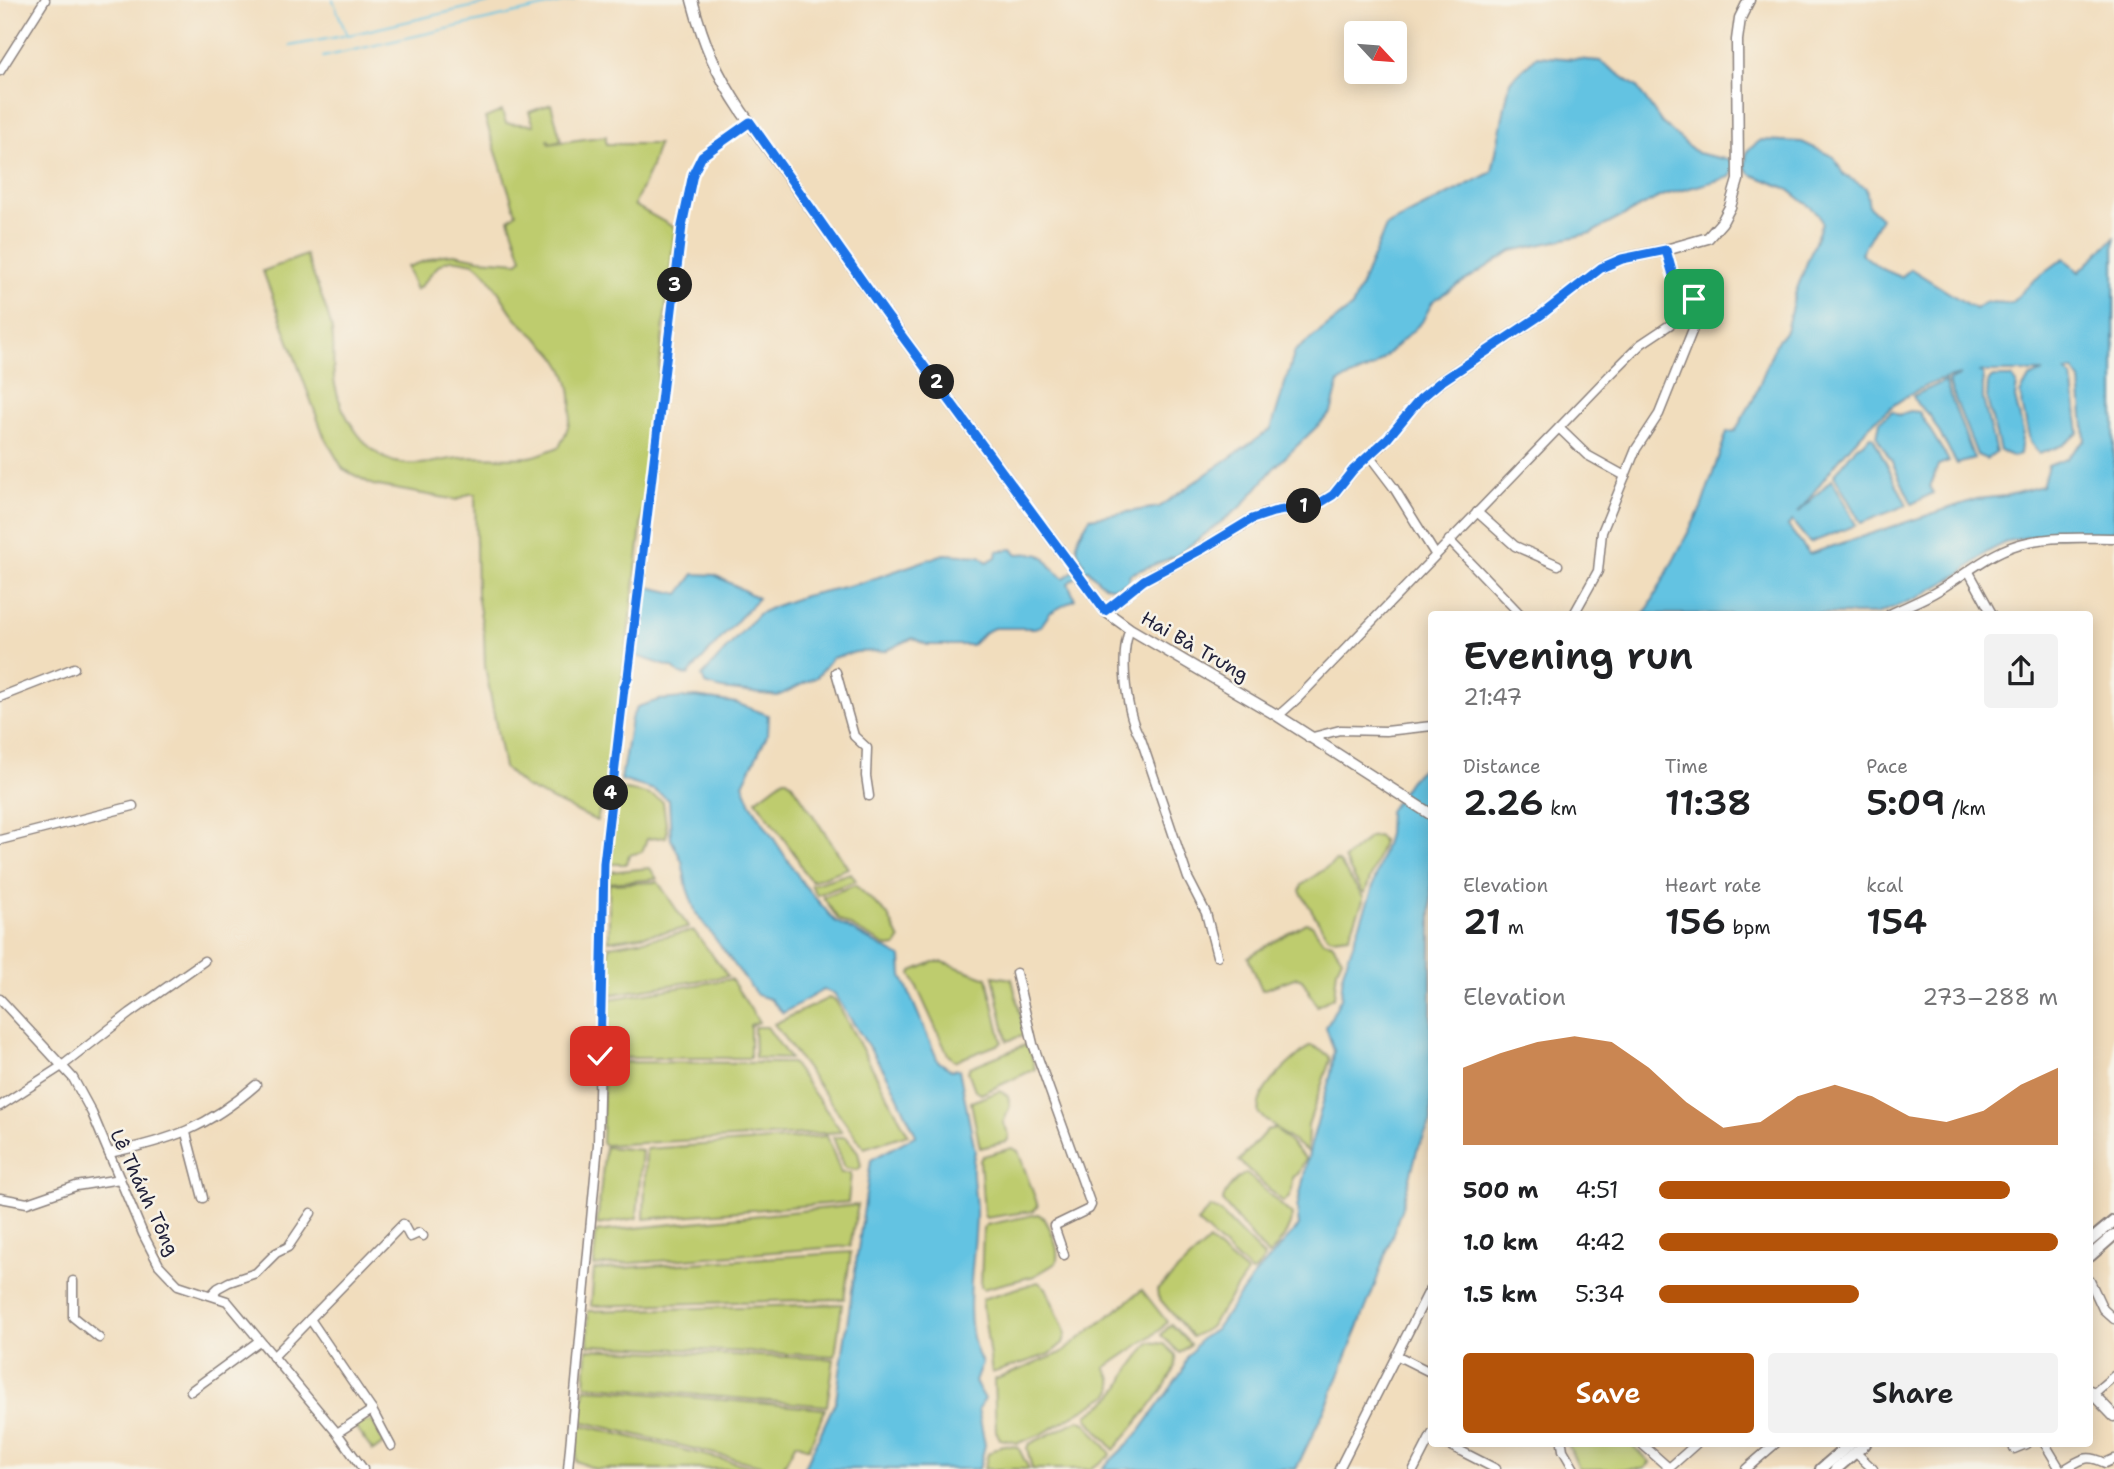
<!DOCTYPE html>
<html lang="en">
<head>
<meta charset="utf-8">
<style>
	:root { --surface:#fff; --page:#f2f2f2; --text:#202124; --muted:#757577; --accent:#b45309 }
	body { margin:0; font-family:"Shantell Sans",sans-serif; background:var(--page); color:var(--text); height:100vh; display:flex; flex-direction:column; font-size:26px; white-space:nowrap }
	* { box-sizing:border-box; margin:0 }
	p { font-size:23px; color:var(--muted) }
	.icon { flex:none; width:38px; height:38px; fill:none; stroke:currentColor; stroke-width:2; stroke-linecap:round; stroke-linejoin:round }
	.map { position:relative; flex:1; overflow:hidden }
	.sheet { position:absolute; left:1428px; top:611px; width:665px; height:836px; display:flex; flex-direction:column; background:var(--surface); border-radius:7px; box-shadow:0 4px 18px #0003 }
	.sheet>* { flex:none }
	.needle { width:46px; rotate:116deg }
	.fabs { position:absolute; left:1344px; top:21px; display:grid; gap:14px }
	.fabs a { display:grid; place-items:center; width:63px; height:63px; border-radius:7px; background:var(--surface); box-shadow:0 4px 18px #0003; font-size:35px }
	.pin { position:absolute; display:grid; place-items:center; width:60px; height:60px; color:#fff; margin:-30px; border-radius:14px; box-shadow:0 4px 10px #0006 }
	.km { position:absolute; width:35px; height:35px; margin:-18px; border-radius:50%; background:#222; color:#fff; font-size:19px; line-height:35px; text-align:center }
	.round { display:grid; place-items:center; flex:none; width:74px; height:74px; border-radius:7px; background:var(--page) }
	.summary { display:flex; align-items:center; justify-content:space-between; height:119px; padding:0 35px }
	h1 { font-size:38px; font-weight:600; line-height:52px }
	.stats { display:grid; grid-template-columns:repeat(3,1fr); gap:10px; height:119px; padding:7px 35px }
	.stats div { display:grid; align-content:center }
	.stats b { font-size:35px; font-weight:600 }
	.stats small { font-size:19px; font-weight:400 }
	.stats p { font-size:19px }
	.chart { height:196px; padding:14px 35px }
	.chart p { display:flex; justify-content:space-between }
	.chart svg { width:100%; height:126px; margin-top:7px; fill:var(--accent); opacity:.7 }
	.button { display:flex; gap:14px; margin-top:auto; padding:14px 35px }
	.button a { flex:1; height:80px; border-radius:7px; background:var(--accent); color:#fff; font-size:28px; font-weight:600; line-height:80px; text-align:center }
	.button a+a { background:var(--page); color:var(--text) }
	ul { padding:0 35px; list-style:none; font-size:23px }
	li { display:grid; grid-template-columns:112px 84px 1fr; align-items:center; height:52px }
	li i { height:18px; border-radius:9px; background:var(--accent) }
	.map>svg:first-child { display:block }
	.green { fill:#becc6e; stroke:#707754; stroke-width:2 }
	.water { fill:#64c3e2; stroke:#43728e; stroke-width:2; fill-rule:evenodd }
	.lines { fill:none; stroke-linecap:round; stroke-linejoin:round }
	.stream { stroke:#64c3e2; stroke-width:2 }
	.minor-casing { stroke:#8a807c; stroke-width:11 }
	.tertiary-casing { stroke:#8a807c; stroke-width:13 }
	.secondary-casing { stroke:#8a807c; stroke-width:14 }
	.minor { stroke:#fff; stroke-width:8 }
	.tertiary { stroke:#fff; stroke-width:10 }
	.secondary { stroke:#fff; stroke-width:10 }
	.route-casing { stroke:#fff; stroke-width:14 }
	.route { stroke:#1a73e8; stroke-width:9 }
	.labels { text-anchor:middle; stroke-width:5; stroke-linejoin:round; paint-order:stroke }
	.street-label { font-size:19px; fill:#22223b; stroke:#f7f3e8 }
</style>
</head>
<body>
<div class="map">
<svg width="2114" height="1469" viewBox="0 0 2114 1469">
	<rect width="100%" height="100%" fill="#f7f3e8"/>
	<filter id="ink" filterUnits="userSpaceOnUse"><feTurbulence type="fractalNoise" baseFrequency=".0143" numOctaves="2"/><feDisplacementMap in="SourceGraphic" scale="14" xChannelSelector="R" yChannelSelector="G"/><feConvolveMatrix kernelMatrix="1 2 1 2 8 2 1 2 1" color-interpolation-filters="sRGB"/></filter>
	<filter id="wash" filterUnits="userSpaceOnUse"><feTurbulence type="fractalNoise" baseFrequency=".00686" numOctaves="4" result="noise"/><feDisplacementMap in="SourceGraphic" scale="28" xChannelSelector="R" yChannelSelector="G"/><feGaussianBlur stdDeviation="1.57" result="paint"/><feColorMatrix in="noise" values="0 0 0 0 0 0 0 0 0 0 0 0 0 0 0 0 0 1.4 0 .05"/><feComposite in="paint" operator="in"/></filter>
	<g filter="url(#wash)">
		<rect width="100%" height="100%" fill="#f1ddbd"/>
		<!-- green -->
		<g class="green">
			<path d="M 551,104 L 561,140 L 550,143 L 548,139 L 549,144 L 606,136 L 606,144 L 658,144 L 650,170 L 634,205 L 675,228 L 634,588 L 613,751 L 597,821 L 525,787 L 504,768 L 485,666 L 484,634 L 477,595 L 475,494 L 469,494 L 457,500 L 423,494 L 373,485 L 343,469 L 324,436 L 263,271 L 306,255 C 314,279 325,302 331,326 C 336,346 331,366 335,385 C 341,416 368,458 400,463 C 421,467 439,460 459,458 C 482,456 505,459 529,457 C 538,456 549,450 559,447 C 576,419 576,383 555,356 C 543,340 525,330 513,314 C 501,298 491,275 474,263 C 467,262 457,259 451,260 C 435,262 429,281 416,290 L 407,267 L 442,255 L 455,254 L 479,259 L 518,262 L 522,258 L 509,219 L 516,213 L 485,118 L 502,111 L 506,123 L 534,125 L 529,112 Z"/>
			<path d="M 784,779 L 787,779 L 793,785 L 848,868 L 812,881 L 805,874 L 796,856 L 756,800 Z"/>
			<path d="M 618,789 C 633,791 651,793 663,802 L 667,832 L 666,837 L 647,839 L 642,852 L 629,855 L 626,864 L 611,864 L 614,811 Z"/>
			<path d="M 1377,836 L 1382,840 L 1382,844 L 1365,893 L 1362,892 L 1344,859 L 1370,837 Z"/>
			<path d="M 1336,861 L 1340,863 L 1363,897 L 1363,901 L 1349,936 L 1332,938 L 1327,936 L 1300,891 L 1302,885 Z"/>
			<path d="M 650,868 L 657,879 L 609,883 L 609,872 Z"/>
			<path d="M 851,873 L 856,881 L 817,895 L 811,885 Z"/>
			<path d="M 658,882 L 689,928 L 609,941 L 609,884 Z"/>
			<path d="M 855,885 L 887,914 L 900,940 L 896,946 L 888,947 L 838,919 L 823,897 Z"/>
			<path d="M 1306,923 L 1312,925 L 1323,941 L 1332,943 L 1342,958 L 1337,969 L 1334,997 L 1317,1006 L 1302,979 L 1297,977 L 1262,990 L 1248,957 Z"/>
			<path d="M 694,931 L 728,976 L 607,995 L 609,946 Z"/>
			<path d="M 934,962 L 943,962 L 987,978 L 1002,1042 L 1000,1044 L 955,1061 L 948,1055 L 911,974 L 912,971 Z"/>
			<path d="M 993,976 L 1012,979 L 1025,1035 L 1007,1041 Z"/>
			<path d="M 731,979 L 759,1022 L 750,1025 L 750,1058 L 606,1058 L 609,999 Z"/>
			<path d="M 829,998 L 836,1001 L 908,1134 L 864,1148 L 774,1024 Z"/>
			<path d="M 754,1027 L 767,1027 L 790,1059 L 755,1058 Z"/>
			<path d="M 1025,1045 L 1030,1050 L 1035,1069 L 981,1094 L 975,1090 L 968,1071 L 970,1067 Z"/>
			<path d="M 1309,1046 L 1313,1046 L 1328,1055 L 1330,1060 L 1308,1125 L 1307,1151 L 1276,1129 L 1306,1159 L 1298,1174 L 1293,1176 C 1293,1186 1292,1197 1283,1202 L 1239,1161 L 1267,1130 L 1276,1128 L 1259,1114 C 1253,1090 1292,1061 1309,1046 Z"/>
			<path d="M 611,1062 L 792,1063 L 842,1132 L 606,1145 L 602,1143 L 604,1072 Z"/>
			<path d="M 1000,1091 L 1008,1096 L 1010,1106 L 1003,1123 C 1006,1130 1013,1135 1006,1142 L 980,1148 L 971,1102 Z"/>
			<path d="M 827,1136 L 841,1173 L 851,1173 L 848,1202 L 644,1219 L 646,1149 Z"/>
			<path d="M 833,1137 L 846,1137 L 858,1152 L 861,1166 L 858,1170 L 845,1168 Z"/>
			<path d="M 605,1147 L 642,1150 L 637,1218 L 597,1225 Z"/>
			<path d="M 1012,1148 L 1018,1151 L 1038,1206 L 1033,1211 L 986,1218 L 984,1215 L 980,1160 L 983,1156 Z"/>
			<path d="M 1246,1173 L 1292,1215 C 1290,1230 1279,1246 1268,1256 L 1223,1202 C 1223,1192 1237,1178 1246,1173 Z"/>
			<path d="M 858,1205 L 850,1246 L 594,1266 L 596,1232 Z"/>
			<path d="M 1211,1207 L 1220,1212 L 1264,1257 L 1262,1263 L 1255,1271 L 1251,1272 L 1197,1222 Z"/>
			<path d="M 1038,1214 C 1049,1219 1061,1251 1056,1263 L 1034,1276 L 983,1289 L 981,1287 L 983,1229 L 986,1225 Z"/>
			<path d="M 1209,1241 L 1247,1273 L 1210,1327 L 1192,1337 L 1158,1297 L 1157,1290 Z"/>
			<path d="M 851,1252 L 844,1299 L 591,1306 L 594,1270 Z"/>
			<path d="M 1038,1282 L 1046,1288 L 1066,1334 L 1063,1343 L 1050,1354 L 992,1373 L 982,1299 Z"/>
			<path d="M 1142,1290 L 1167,1322 L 1160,1330 L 1105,1368 L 1112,1379 L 1113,1390 L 1110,1394 L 1042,1434 L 1018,1443 L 1000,1439 L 996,1431 L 994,1380 L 1061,1353 Z"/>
			<path d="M 842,1304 L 835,1356 L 588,1345 L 588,1311 Z"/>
			<path d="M 1171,1324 L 1190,1344 L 1180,1353 L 1161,1335 Z"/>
			<path d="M 1150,1342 L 1164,1344 L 1176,1355 C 1179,1379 1130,1430 1114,1450 L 1087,1418 L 1087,1415 C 1101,1406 1121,1393 1125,1376 Z"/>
			<path d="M 587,1349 L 834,1359 L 827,1406 L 585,1385 Z"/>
			<path d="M 585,1389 L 608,1390 L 825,1409 L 809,1448 L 796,1443 L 782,1469 L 776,1469 L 580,1421 Z"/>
			<path d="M 1079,1420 L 1087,1424 L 1111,1454 L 1110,1456 L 1090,1469 L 1032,1469 L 1027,1448 L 1029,1444 Z"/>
			<path d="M 373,1421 L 384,1443 L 373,1451 L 352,1423 Z"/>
			<path d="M 578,1424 L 761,1469 L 595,1469 L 576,1461 Z"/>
			<path d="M 1568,1444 L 1631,1444 L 1650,1463 L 1644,1469 L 1579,1469 Z"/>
			<path d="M 1002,1445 L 1018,1447 L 1029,1469 L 984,1469 L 988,1454 Z"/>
		</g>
		<!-- water -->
		<g class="water">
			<path d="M 1537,56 L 1600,61 L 1637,87 L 1662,123 L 1697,153 L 1738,162 L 1730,177 L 1661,196 L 1591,233 L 1512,251 L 1433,301 L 1422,322 L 1374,367 L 1339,382 L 1331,413 L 1273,469 L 1242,506 L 1176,556 L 1130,574 L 1128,582 C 1107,594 1100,583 1088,569 L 1068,583 L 1075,599 L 1050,613 L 1041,626 L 1034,628 L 994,628 L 985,632 L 972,645 L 927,645 L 913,638 L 885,651 L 856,652 L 832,658 L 817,677 L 778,696 L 722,689 L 705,684 L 702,676 L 758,614 L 773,607 L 804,596 L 861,583 L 944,554 L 980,556 L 987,562 L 996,557 L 997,551 L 1012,549 L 1017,554 C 1055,551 1039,562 1064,578 L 1084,563 C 1070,543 1079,537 1090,518 L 1159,507 L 1271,429 L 1295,351 L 1352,307 L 1386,226 L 1492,172 L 1510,81 Z"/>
			<path d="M 1761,140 L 1802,142 L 1834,157 L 1843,174 L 1866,188 L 1869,207 L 1881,218 L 1861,253 L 1880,268 L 1901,277 L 1911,269 L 1975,309 L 1985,302 L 2011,303 L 2033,281 L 2064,258 L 2079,272 L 2114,238 L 2114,534 L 2029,537 L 2009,541 L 1987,552 L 1963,572 L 1917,598 L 1877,614 L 1643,614 L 1649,607 L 1701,508 L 1727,432 L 1735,431 L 1753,400 L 1776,343 L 1786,331 L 1795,294 L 1822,223 L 1818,213 L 1786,188 L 1750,174 L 1745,167 L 1747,151 ZM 2073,370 L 2080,380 L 2085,440 L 2066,459 L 2048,466 L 2042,486 L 2005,496 L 1977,499 L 1809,554 L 1788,526 L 1792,521 L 1810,543 L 1856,525 L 1832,479 L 1798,513 C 1841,457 1886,388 1961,375 L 1948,381 L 1977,455 L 1986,459 L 1996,453 L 1983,399 L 1983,373 L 1978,372 L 2043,372 L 2029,378 L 2020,394 L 2030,442 L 2039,454 L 2063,445 L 2079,433 L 2072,377 L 2066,372 Z"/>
			<path d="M 1993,377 L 2012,377 L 2017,384 L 2015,398 L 2023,431 L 2020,454 L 2015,457 L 2000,451 L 1987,399 L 1988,381 Z"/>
			<path d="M 1945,381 L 1974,459 L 1957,464 L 1930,416 L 1917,404 L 1913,396 Z"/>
			<path d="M 1892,411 L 1899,415 L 1910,411 L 1919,412 L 1949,461 L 1938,465 L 1930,487 L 1933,493 L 1912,504 L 1892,462 L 1877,437 L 1880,421 Z"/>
			<path d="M 1870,436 L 1873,437 L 1907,505 L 1861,523 L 1834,475 L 1857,446 L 1864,443 Z"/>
			<path d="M 694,574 L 715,575 L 758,598 L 688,675 L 680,674 L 673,668 L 634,655 L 644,586 L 679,594 Z"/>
			<path d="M 696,697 L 736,703 L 768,715 L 767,735 L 743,784 L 751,804 L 804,885 L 835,921 L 901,957 L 902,976 L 938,1061 L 951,1070 L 959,1069 L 975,1151 C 969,1172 977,1195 976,1217 C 975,1262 960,1323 982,1363 L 975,1382 L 985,1399 L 978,1409 L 985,1445 L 979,1469 L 804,1469 L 836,1400 L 871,1160 L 916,1135 L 890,1080 L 834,993 L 823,990 L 783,1013 L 770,999 L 757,995 L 696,913 L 687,888 L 682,861 L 671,839 L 669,800 L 654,790 L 621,780 L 631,719 L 637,707 L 659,700 Z"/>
			<path d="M 1431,760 L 1431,1122 L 1417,1151 L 1402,1207 L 1375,1285 L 1330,1398 L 1296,1469 L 1102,1469 L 1137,1435 L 1182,1372 L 1187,1357 L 1202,1338 L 1215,1330 L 1253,1277 L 1299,1226 L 1297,1208 L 1310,1148 L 1331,1074 L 1334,1051 L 1326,1027 L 1341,998 L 1343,972 L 1371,893 L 1388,834 L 1389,811 L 1410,780 Z"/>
		</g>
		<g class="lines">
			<!-- stream -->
			<g class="stream">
				<path d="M 333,0 L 346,33"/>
				<path d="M 290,46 L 353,34 L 501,0"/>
				<path d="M 323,57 L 574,0"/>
			</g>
		</g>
	</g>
	<g filter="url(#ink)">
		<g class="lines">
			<!-- minor casing -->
			<g class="minor-casing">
				<g id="minor">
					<path d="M 0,71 L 45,0"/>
					<path d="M 1559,428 L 1587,455 L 1625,476"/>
					<path d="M 1369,455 L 1394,488 L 1435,554"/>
					<path d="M 1477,512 L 1515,546 L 1558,565"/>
					<path d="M 1449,540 L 1520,614"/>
					<path d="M 1969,572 L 1992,614"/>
					<path d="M 1574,614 L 1598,571 L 1602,532 L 1625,476 L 1636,449 L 1659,414 L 1699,314 C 1699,296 1682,295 1676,283 C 1671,274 1669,260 1666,250"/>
					<path d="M 1890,614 C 1906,606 1923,600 1939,590 C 1968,573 1993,549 2028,542 C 2055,536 2086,538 2114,538"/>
					<path d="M 1130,629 C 1119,655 1126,715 1141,739 L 1188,878 L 1206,913 L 1217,956"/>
					<path d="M 836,672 L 854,736 L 867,748 L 866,776 L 869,796"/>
					<path d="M 0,697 L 74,668"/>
					<path d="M 1278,716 L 1298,698 L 1609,376 L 1641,344 L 1677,320 L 1694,299"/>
					<path d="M 1309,738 L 1340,730 L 1386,731 L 1432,726"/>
					<path d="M 0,840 L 133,806"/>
					<path d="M 1016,973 L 1033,1044 L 1091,1205 L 1089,1209 L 1054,1226 L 1064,1255"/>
					<path d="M 0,999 L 73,1078 L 92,1113 L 143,1234 L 159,1265 L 178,1285 L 227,1301 L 337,1433 L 363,1469"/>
					<path d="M 0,1106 L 62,1066 L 130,1013 L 204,961"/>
					<path d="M 186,1133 L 203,1198"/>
					<path d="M 109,1153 C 171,1140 207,1128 256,1085"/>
					<path d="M 0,1198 L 27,1203 L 76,1186 L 120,1179"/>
					<path d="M 73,1281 L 73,1317 L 99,1338"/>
					<path d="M 2090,1281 L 2103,1309 L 2114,1319"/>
					<path d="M 211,1295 L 218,1288 L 229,1282 L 256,1273 L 276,1253 L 288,1247 L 311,1213"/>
					<path d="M 310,1319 L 372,1410 L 391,1446"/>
					<path d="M 1396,1355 L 1432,1373"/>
					<path d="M 273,1357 L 403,1224 L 410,1237 L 419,1233 L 423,1236"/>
					<path d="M 191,1391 L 259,1341"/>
					<path d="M 2093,1394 L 2114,1376"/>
					<path d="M 337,1433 L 372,1410"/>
					<path d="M 1447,1444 L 1496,1469"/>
					<path d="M 1562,1444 L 1563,1450 L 1574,1469"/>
					<path d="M 1642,1444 L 1669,1468"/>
					<path d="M 2045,1444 L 2060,1469"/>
					<path d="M 2014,1449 L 2026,1444"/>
					<path d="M 1855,1452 L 1873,1469"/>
					<path d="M 568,1469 L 598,1144 L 604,863 L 624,688 L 628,677 L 682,226 L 693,174 L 702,156 L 750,122"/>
					<path d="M 1339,1469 L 1432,1285"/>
					<path d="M 1414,1469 L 1432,1434"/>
					<path d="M 1668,1469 L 1696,1444"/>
					<path d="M 1746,1469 L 1775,1444"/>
					<path d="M 2065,1469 C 2082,1459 2086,1454 2105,1463 L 2114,1459"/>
				</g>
			</g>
			<!-- tertiary casing -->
			<g class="tertiary-casing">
				<g id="tertiary">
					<path d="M 692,0 C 704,45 716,73 742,112 L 885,313 L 1105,611 L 1130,629 L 1278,716 L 1432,815"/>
					<path d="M 1105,611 L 1144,580 L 1204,548 L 1252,519 L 1273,512 L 1319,503 L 1333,495 L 1353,470 L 1388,438 L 1420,399 L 1439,383 L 1541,315 L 1601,268 L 1621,259 L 1666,250 L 1708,238 L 1722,222 L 1730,207 L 1738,180 L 1737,40 L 1740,18 L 1749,0"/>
					<path d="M 2090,1391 L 2114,1416"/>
				</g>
			</g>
			<!-- secondary casing -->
			<g class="secondary-casing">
				<g id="secondary">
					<path d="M 2090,1241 L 2114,1221"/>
					<path d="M 2090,1256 L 2114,1235"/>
					<path d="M 1821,1469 L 1850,1444"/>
					<path d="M 1836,1469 L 1865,1444"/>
				</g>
			</g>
			<!-- minor -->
			<use href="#minor" class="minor"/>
			<!-- tertiary -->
			<use href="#tertiary" class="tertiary"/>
			<!-- secondary -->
			<use href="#secondary" class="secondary"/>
		</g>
	</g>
	<g class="lines" filter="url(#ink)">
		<!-- route casing -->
		<g class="route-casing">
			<path id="route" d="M 600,1056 L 604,863 L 624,688 L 628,677 L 682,226 L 693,174 L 702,156 L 750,122 L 885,313 L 1105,611 L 1144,580 L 1204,548 L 1252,519 L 1273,512 L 1320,503 L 1333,495 L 1353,470 L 1388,438 L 1420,399 L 1439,383 L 1541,315 L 1601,268 L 1622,259 L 1666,250 L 1676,286 L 1694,299"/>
		</g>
		<!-- route -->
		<use href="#route" class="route"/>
	</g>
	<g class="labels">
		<!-- street labels -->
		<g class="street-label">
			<text transform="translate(1195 646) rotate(30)" y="7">Hai Bà Trưng</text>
			<text transform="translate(145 1192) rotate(65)" y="7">Lê Thánh Tông</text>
		</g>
	</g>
</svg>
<div class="fabs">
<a><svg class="needle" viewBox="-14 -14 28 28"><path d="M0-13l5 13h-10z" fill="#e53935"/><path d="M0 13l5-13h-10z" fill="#757577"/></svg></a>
</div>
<div class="pin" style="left:1694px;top:299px;background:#1e9e55"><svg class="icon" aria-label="arrive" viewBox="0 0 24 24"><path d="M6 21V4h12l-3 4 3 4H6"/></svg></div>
<div class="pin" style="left:600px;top:1056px;background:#d93025"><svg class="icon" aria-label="check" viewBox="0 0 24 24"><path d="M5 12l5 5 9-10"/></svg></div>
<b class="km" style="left:1304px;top:506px">1</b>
<b class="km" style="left:937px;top:382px">2</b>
<b class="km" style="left:675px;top:285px">3</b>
<b class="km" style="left:611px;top:793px">4</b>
<section class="sheet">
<div class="summary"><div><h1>Evening run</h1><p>21:47</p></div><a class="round"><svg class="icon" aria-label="share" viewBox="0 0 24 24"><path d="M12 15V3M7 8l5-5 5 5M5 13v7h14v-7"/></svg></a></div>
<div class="stats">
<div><p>Distance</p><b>2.26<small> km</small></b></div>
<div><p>Time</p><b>11:38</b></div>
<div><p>Pace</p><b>5:09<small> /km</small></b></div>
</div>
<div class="stats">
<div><p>Elevation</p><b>21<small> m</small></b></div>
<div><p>Heart rate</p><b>156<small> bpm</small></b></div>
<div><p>kcal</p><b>154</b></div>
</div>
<div class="chart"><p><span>Elevation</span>273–288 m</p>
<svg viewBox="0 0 160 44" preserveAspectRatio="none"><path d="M0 44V17L10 12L20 8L30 6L40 8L50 17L60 29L70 38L80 36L90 27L100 23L110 27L120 34L130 36L140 32L150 23L160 17V44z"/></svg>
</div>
<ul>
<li><b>500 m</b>4:51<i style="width:88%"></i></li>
<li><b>1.0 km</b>4:42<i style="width:100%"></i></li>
<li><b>1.5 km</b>5:34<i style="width:50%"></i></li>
</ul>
<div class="button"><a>Save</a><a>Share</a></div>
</section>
</div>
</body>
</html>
